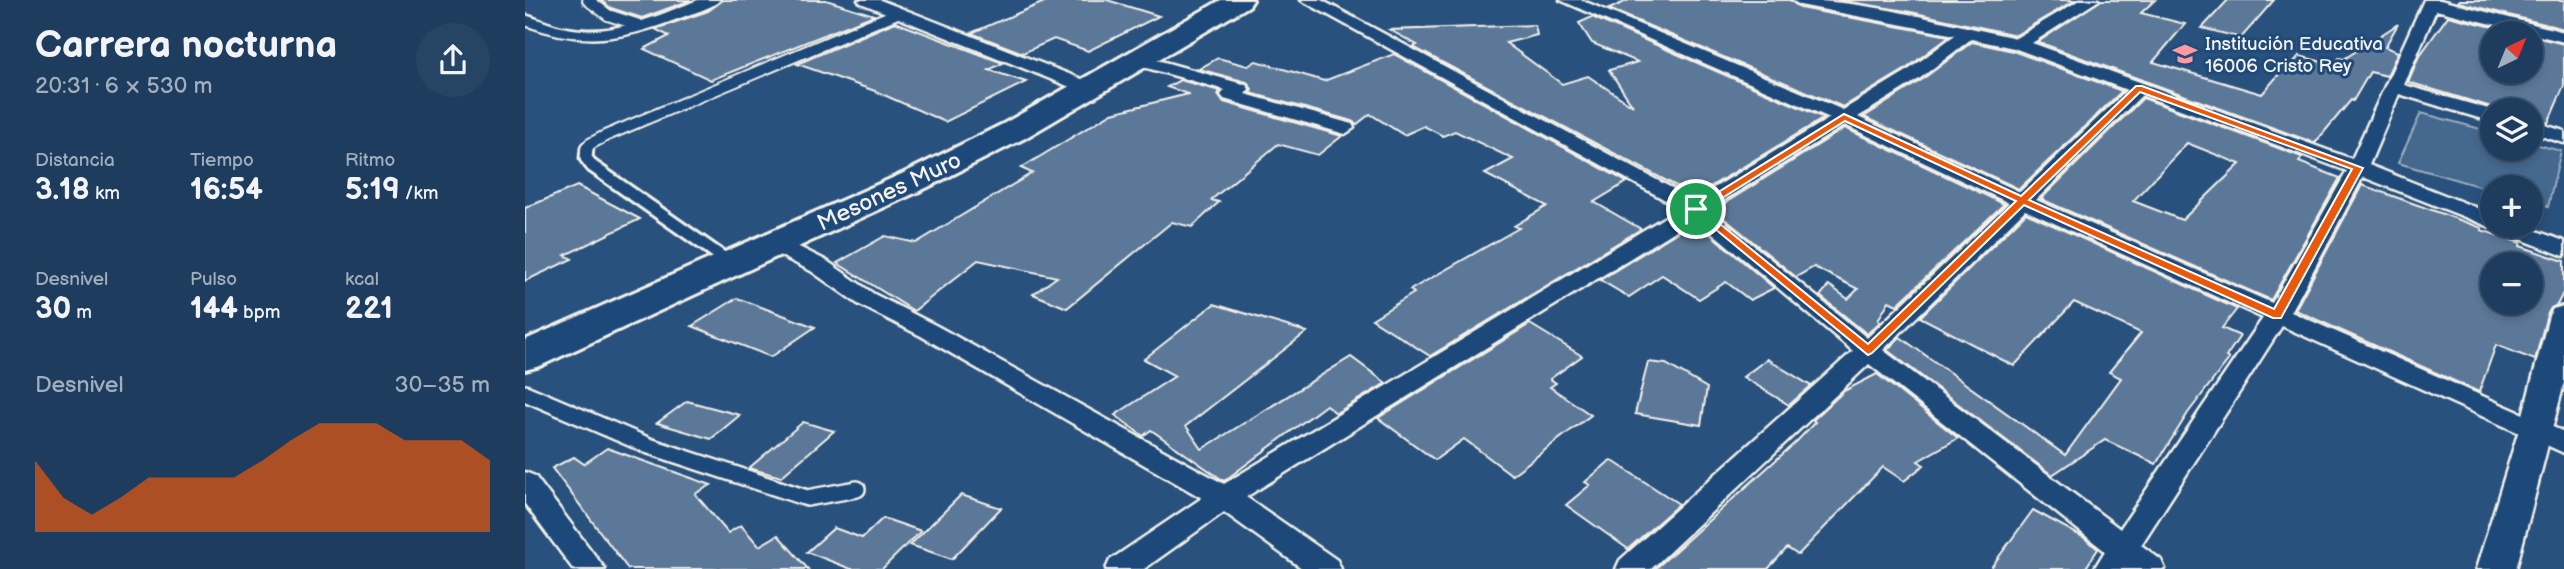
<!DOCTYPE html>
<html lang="es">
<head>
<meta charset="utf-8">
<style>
	:root { --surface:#1e3d5e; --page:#264464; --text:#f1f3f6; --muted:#a1aebc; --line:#3c5673; --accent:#ea580c }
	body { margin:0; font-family:"Balsamiq Sans",sans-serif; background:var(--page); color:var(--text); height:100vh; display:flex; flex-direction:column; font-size:26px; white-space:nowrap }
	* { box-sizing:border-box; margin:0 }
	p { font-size:23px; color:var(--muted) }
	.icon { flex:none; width:38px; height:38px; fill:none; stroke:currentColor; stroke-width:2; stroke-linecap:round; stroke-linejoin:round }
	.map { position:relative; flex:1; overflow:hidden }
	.details { display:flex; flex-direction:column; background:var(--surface); width:525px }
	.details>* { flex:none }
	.needle { width:46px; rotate:43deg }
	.fabs { position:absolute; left:1955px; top:21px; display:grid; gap:14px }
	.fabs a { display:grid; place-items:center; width:63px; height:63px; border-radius:50%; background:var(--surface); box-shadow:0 4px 10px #0003,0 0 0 2px var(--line); font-size:35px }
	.pin { position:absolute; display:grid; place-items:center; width:60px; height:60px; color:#fff; margin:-30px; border:4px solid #fff; border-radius:50%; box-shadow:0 2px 7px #0007 }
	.round { display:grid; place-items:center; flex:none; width:74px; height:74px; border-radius:37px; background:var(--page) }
	.summary { display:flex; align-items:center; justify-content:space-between; height:119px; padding:0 35px }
	h1 { font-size:38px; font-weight:700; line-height:52px }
	.stats { display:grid; grid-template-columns:repeat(3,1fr); gap:10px; height:119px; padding:7px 35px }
	.stats div { display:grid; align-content:center }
	.stats b { font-size:30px; font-weight:700 }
	.stats small { font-size:19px; font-weight:400 }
	.stats p { font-size:19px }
	.chart { height:196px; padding:14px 35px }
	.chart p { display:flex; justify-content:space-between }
	.chart svg { width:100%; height:126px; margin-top:7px; fill:var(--accent); opacity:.7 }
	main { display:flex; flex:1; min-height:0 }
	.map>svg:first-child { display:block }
	.green { fill:#45688e; stroke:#9cacbb; stroke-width:2 }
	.building { fill:#5b7899; stroke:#f4f1e8; stroke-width:2; fill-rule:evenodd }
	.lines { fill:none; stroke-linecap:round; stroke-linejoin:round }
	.service-far2-casing { stroke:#f4f1e8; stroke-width:14 }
	.service-far1-casing { stroke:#f4f1e8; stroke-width:17 }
	.service-casing { stroke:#f4f1e8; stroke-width:20 }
	.minor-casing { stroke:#f4f1e8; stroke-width:5 }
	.tertiary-casing { stroke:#f4f1e8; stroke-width:5 }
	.trunk-casing { stroke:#f4f1e8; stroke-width:6 }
	.service-far2 { stroke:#1f4a7a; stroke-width:10 }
	.service-far1 { stroke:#1f4a7a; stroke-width:11 }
	.service { stroke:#1f4a7a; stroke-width:15 }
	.minor { fill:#1f4a7a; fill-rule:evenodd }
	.tertiary { fill:#1f4a7a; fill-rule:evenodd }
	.trunk { fill:#1f4a7a; fill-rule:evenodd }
	.route { fill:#ea580c; stroke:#fff; stroke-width:2; fill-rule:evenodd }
	.labels { text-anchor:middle; stroke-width:6; stroke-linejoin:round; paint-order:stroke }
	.far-poi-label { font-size:19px; fill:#f4f1e8; stroke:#1f4a7a; text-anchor:start }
	.street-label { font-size:23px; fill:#f4f1e8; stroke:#1f4a7a }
</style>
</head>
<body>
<main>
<section class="details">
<div class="summary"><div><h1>Carrera nocturna</h1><p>20:31 · 6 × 530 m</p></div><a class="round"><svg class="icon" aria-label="share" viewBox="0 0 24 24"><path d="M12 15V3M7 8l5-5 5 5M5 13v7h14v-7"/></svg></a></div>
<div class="stats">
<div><p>Distancia</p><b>3.18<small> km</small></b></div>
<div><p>Tiempo</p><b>16:54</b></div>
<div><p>Ritmo</p><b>5:19<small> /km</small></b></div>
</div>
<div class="stats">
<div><p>Desnivel</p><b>30<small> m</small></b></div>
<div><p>Pulso</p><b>144<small> bpm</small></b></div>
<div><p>kcal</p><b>221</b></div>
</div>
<div class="chart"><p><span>Desnivel</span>30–35 m</p>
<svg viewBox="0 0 160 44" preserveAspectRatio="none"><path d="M0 44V19L10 32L20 38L30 32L40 25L50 25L60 25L70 25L80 19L90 12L100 6L110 6L120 6L130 12L140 12L150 12L160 19V44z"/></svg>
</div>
</section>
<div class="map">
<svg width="2039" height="569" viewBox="0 0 2039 569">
	<rect width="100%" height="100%" fill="#28517e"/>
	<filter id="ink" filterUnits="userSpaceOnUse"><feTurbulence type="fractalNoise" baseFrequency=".0143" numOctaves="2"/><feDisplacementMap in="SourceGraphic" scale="14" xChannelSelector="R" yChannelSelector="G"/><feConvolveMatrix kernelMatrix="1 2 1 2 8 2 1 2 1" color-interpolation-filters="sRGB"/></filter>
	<g filter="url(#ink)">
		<!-- green -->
		<path class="green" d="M 1896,113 L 1967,132 L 1967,149 L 2006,149 L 2006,143 L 2036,151 L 2023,207 L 2006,202 L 2006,187 L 1967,187 L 1967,190 L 1873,163 Z"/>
		<!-- building -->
		<g class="building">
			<path d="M 75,0 L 166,0 L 117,18 L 86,8 Z"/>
			<path d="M 198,0 L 301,0 L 349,15 L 186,80 L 119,49 L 144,36 L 130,29 L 183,11 Z"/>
			<path d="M 524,0 L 582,0 L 634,16 L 563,51 L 529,39 L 498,53 L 446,33 Z"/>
			<path d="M 1104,0 L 1265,0 L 1275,8 L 1424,36 L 1381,69 L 1318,107 L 1084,9 Z"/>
			<path d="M 1312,0 L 1550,0 L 1491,35 L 1381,11 Z"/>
			<path d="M 1576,0 L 1630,0 L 1616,13 L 1660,24 L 1628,62 L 1737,94 L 1760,67 L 1764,68 L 1774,56 L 1809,65 L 1814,58 L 1819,59 L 1873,24 L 1860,47 L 1873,52 L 1862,76 L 1845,72 L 1828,101 L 1826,100 L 1790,143 L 1513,42 Z"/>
			<path d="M 1703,0 L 1749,0 L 1716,38 L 1677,28 Z"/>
			<path d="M 1934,0 L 2039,0 L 2039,29 L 1933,2 Z"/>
			<path d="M 1923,16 L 1993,33 L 1967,33 L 1967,72 L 2006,72 L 2006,36 L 2039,44 L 2039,86 L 2023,123 L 2006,119 L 2006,110 L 1976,110 L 1883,82 L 1893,58 Z"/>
			<path d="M 1067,17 L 1299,118 L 1170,196 L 888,47 L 892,45 L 865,30 L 1010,25 L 1012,35 L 981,43 L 1037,84 L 1063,76 L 1108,106 L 1084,70 L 1113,62 L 1067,43 L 1054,23 Z"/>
			<path d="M 370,22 L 478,63 L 464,70 L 501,82 L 420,122 L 350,91 L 272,64 Z"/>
			<path d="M 1447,42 L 1488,51 L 1597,91 L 1494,189 L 1339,117 L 1395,81 Z"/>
			<path d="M 869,54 L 1102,182 L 1069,202 L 1116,229 L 905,356 L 847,319 L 889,293 L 885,290 L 994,228 L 989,226 L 1022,206 L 960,174 L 988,159 L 930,131 L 918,136 L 899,126 L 879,135 L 845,114 L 831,125 L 828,121 L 725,93 L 727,89 L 722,82 L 674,69 L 693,58 L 723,66 L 731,61 L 799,81 Z"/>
			<path d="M 655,80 L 695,91 L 693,95 L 698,102 L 817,136 L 793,155 L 753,144 L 686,200 L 694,202 L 667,227 L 647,222 L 542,308 L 508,294 L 532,277 L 453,260 L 389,311 L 312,263 L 360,236 L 391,243 L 507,173 L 496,168 L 587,113 L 663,94 L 642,87 Z"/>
			<path d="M 1618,98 L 1777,157 L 1774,162 L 1815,178 L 1746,300 L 1516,199 ZM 1662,143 L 1715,164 L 1657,220 L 1608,201 Z"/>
			<path d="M 1320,128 L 1479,204 L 1372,305 L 1364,301 L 1353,320 L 1355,322 L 1342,334 L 1295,296 L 1304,285 L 1323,299 L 1333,289 L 1289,267 L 1271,277 L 1189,210 Z"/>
			<path d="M 1837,185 L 1957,228 L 1956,230 L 1996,243 L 1995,246 L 2039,261 L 2039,291 L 2032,305 L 2026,308 L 2022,315 L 2010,360 L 1971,345 L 1954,392 L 1770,310 ZM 1967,264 L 2006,264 L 2006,303 L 1967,303 Z"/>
			<path d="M 52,186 L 115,219 L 40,255 L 47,259 L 0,281 L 0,208 Z"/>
			<path d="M 1501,213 L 1712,309 L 1697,328 L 1715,336 L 1701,357 L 1704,359 L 1663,413 L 1631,464 L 1580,440 L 1527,475 L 1362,350 L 1375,337 L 1540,455 L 1596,378 L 1584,372 L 1616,333 L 1549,302 L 1489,366 L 1395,317 Z"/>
			<path d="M 1170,221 L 1249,288 L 1225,300 L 1201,282 L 1174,299 L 1137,275 L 1104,297 L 1075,280 Z"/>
			<path d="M 212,298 L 290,327 L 246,357 L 167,326 Z"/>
			<path d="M 689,304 L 782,332 L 661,426 L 677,449 L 826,357 L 861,383 L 811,413 L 801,405 L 699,481 L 626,430 L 618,436 L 590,415 L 650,376 L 619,359 Z"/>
			<path d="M 1005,324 L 1057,356 L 1025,379 L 1031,383 L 1025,387 L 1066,415 L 987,475 L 939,439 L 910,460 L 853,418 Z"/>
			<path d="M 1242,359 L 1286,386 L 1264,405 L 1218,377 Z"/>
			<path d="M 1123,362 L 1141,364 L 1182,388 L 1176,425 L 1110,414 Z"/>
			<path d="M 1352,374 L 1433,438 L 1393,461 L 1399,465 L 1379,481 L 1358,467 L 1273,555 L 1262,548 L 1243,569 L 1130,569 L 1272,441 L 1290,422 L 1288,420 L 1319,391 Z"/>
			<path d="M 162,401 L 215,415 L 186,439 L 132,423 Z"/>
			<path d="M 278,422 L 309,431 L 256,477 L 224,468 Z"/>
			<path d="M 82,448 L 186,485 L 170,494 L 203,533 L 216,525 L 234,546 L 253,535 L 283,569 L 103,569 L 27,468 L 49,457 L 59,464 Z"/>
			<path d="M 1086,460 L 1154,504 L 1103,549 L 1041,505 L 1065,485 L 1060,482 Z"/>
			<path d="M 436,495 L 476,508 L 427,559 L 385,545 Z"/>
			<path d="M 1508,510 L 1558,537 L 1573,549 L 1560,569 L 1465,569 Z"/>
			<path d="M 358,518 L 396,531 L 357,569 L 326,569 L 282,552 L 309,528 L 337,538 Z"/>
		</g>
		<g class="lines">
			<!-- service-far2 casing -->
			<g class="service-far2-casing">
				<g id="service-far2">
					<path d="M 63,0 L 83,15 L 114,25"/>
					<path d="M 61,150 L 65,144 L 80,136 L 370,14"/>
				</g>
			</g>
			<!-- service-far1 casing -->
			<g class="service-far1-casing">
				<path id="service-far1" d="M 62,148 L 61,158 L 67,166 L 207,264"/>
			</g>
			<!-- service casing -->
			<g class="service-casing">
				<path id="service" d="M 0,393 L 124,446 L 282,498 L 332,489"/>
			</g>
			<!-- minor casing -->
			<g class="minor-casing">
				<g id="minor">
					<path d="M 173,0 L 195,0 C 186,9 167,13 155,18 C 98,40 59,47 0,25 L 0,15 C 14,19 27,26 42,28 C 87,37 132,16 173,0 Z"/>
					<path d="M 333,0 L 355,0 L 572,85 L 575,89 L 572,93 L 560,93 L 336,3 Z"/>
					<path d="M 776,0 L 796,0 L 1169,200 L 1305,118 L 1035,0 L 1056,0 L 1318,110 L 1382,71 L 1430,35 L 1275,5 L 1267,0 C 1343,0 1419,23 1491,38 L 1555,0 L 1574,0 L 1507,43 L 1827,159 L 1899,0 L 1915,0 L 2039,32 L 2039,42 L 1911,10 L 1879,85 L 1967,110 L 1967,122 L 1874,94 L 1844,165 L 1967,214 L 1967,226 L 1998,226 L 2039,241 L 2039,256 L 1838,177 L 1766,312 L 2039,432 L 2039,453 L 1757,326 L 1616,545 L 1636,560 L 1640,569 L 1569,569 L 1580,551 L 1344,364 L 1126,569 L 1091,569 L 1095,560 L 1328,351 L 1170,218 L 721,497 L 812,560 L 816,569 L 778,569 L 699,512 L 619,569 L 581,569 L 585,560 L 677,498 L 396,336 L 333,304 L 286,271 L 242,249 L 239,244 L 242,239 L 258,239 L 302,261 L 349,294 L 412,326 L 699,484 L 1155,208 ZM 1446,39 L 1489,48 L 1602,90 L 1495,192 L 1333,117 L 1394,79 ZM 1617,95 L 1822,171 L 1747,303 L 1511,200 ZM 1320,125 L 1484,203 L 1342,338 L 1184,209 ZM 1500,210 L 1738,318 L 1595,529 L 1358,350 Z"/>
					<path d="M 614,55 L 721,85 L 724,89 L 720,94 L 827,124 L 829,128 L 820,134 L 699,99 L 696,95 L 700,90 L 608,64 L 606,60 Z"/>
					<path d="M 2006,121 L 2039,131 L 2039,143 L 2006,133 Z"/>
					<path d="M 0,472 L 10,476 L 80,569 L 48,569 L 0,504 Z"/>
				</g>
			</g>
			<!-- tertiary casing -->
			<g class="tertiary-casing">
				<path id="tertiary" d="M 2039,306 L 2039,383 L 1991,569 L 1951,569 L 1994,430 L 2024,316 L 2028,309 Z"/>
			</g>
			<!-- trunk casing -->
			<g class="trunk-casing">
				<path id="trunk" d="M 696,0 L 728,0 L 724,6 L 500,138 L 403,187 L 15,366 L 0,370 L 0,340 L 379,173 L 478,124 Z"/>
			</g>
			<!-- service-far2 -->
			<use href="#service-far2" class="service-far2"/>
			<!-- service-far1 -->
			<use href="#service-far1" class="service-far1"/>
			<!-- service -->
			<use href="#service" class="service"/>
			<!-- minor -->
			<use href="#minor" class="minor"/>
			<!-- tertiary -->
			<use href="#tertiary" class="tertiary"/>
			<!-- trunk -->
			<use href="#trunk" class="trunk"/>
		</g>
	</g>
	<!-- route -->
	<path class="route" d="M 1611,86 L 1617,86 L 1838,168 L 1756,318 L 1748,318 L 1499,205 L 1347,353 L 1343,355 L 1166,209 L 1319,114 L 1496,196 ZM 1615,92 L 1827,169 L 1749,309 L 1504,200 ZM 1320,121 L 1491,201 L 1343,344 L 1178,210 Z"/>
	<!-- icons -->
	<defs>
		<g id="school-bare" transform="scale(1.89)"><path d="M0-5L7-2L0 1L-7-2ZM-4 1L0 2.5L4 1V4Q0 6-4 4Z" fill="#ff9aa2" stroke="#1f4a7a" stroke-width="2.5" paint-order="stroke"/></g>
	</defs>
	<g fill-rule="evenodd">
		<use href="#school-bare" x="1660" y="54"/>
	</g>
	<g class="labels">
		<!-- far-poi labels -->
		<g class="far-poi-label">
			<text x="1680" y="50">Institución Educativa<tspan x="1680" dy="22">16006 Cristo Rey</tspan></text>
		</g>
		<!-- street labels -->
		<g class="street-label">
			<text transform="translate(364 191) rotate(-25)" y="8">Mesones Muro</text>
		</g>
	</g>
</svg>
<div class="fabs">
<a><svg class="needle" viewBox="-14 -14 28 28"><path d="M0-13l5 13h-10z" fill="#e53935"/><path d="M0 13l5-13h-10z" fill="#a1aebc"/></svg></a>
<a><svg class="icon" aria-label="layers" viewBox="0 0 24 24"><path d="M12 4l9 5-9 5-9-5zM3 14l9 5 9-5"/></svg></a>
<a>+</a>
<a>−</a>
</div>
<div class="pin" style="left:1171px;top:209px;background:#1e9e55"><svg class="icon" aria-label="arrive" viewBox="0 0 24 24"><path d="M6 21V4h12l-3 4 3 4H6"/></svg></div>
</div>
</main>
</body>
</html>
